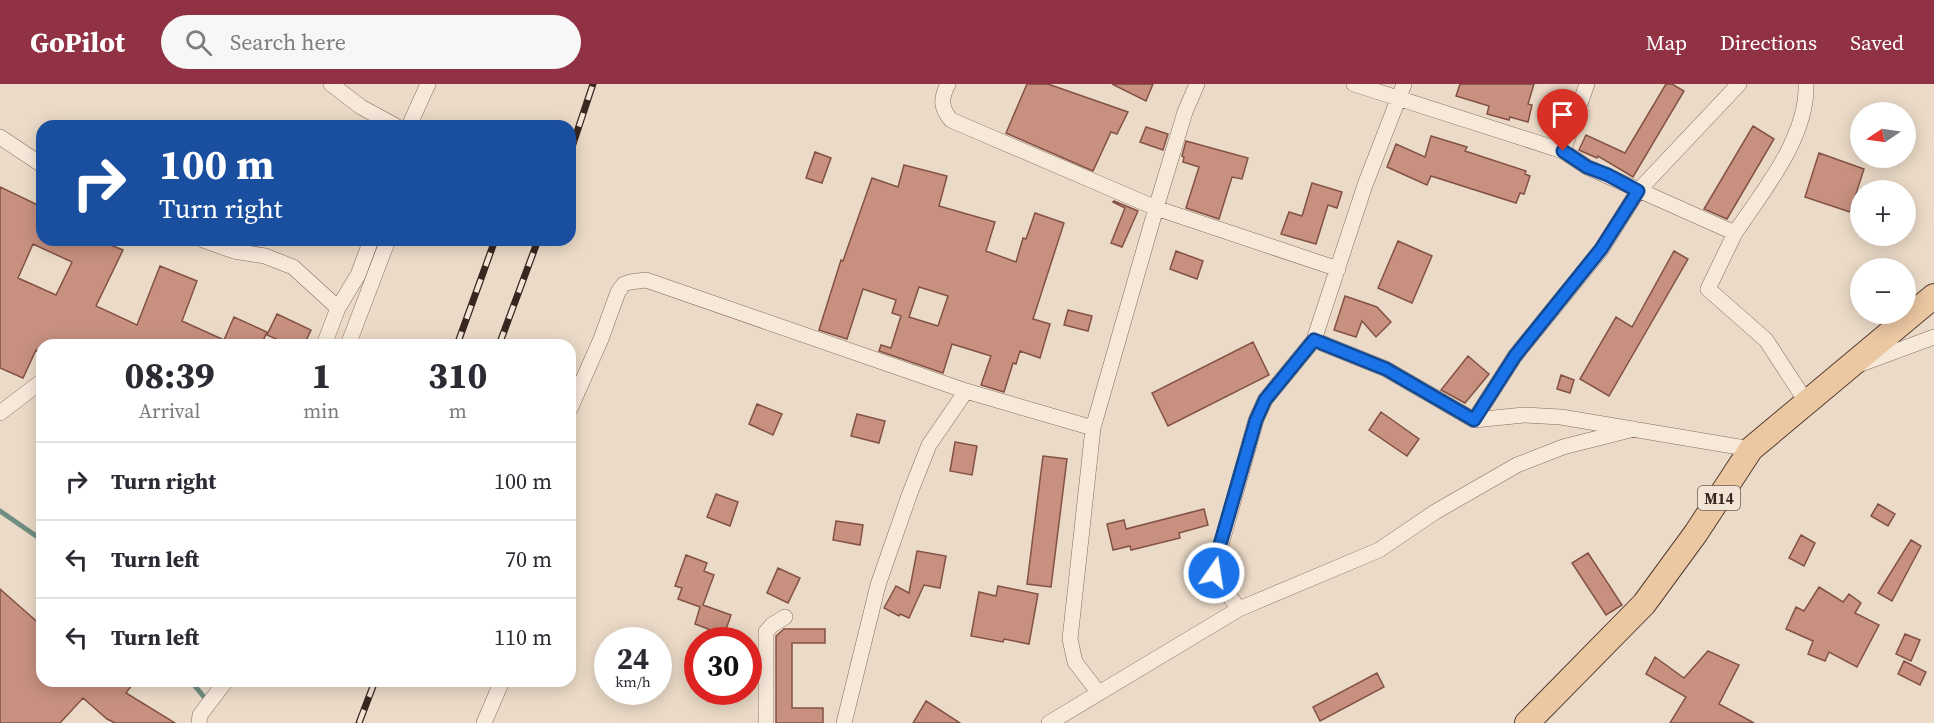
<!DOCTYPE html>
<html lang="en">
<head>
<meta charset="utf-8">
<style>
	body { margin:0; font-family:"Source Serif 4",serif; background:#f7f7f7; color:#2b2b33; height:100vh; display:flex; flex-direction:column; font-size:22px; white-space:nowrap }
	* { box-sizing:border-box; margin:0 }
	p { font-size:20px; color:#7c7c81 }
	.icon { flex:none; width:33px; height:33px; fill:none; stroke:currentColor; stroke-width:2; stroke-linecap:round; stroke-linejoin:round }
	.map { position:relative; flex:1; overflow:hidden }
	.panel { position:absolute; left:36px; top:255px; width:540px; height:348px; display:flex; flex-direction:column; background:#fff; border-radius:18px; box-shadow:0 3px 15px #0003 }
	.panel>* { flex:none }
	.banner { position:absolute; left:36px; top:36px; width:540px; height:126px; border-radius:18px; box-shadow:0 3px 15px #0003; background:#1a4fa0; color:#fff; overflow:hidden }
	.needle { width:39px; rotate:257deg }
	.buttons { position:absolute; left:1850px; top:18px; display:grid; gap:12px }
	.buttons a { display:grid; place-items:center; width:66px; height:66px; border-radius:50%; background:#fff; box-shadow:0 3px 15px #0003; font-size:30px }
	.speed { position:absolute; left:594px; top:543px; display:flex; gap:12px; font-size:30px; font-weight:700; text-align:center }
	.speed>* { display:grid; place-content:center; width:78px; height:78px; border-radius:50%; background:#fff; box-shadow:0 3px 15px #0003; line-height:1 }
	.speed small { font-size:15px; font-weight:400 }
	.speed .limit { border:9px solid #d22; background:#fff; color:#111 }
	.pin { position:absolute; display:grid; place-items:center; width:51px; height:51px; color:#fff; margin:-62px -26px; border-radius:50% 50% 50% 0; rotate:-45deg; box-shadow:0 0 6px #0007 }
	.pin .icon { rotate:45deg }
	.me { position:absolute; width:66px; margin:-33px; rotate:13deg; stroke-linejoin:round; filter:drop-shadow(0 0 4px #0008) }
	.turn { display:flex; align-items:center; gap:21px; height:126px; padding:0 24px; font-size:27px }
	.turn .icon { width:78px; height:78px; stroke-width:2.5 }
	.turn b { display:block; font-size:42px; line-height:51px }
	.eta { display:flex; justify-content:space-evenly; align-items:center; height:102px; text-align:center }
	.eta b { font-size:36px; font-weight:800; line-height:42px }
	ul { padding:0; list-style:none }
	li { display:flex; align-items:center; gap:18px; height:78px; padding:0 24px; border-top:2px solid #e1e1e2 }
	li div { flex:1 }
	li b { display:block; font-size:22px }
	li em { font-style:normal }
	header { display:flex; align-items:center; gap:36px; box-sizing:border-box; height:84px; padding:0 30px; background:#913244; color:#fff }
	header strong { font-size:28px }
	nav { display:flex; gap:33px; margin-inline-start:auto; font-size:21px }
	.search { width:420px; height:54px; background:#f7f7f7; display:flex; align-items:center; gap:15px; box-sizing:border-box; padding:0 21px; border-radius:33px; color:#7c7c81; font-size:22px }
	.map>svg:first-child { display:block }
</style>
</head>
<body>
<header>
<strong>GoPilot</strong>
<div class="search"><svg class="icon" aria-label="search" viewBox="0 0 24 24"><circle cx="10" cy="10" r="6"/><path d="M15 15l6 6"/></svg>Search here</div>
<nav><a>Map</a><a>Directions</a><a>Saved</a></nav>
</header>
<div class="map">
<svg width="1934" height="639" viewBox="0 0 1934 639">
	<rect width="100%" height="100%" fill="#ebdac7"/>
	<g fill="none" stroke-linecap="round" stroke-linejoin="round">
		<path stroke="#6f8d80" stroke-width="5" d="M0,427L42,456
			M191,597L204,613"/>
	</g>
	<path fill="#c7907f" stroke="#835245" stroke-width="1.5" fill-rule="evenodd" d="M1027,0H1048L1128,28L1117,50L1111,48L1093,87L1006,49Z
		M1112,0H1153L1146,17Z
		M1460,0H1534L1528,20L1532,21L1528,38L1510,33L1509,36L1487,30L1489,22L1456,12Z
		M1666,0H1672L1684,7L1633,93L1598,72L1597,74L1579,66L1586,51L1625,69Z
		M1753,42L1774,55L1727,135L1704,125Z
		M1146,43L1168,50L1163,66L1140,58Z
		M1431,52L1467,63L1465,67L1526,87L1525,90L1530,92L1524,110L1520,109L1516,119L1431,92L1427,101L1387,83L1396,60L1425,73Z
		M1186,57L1248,74L1242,95L1232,93L1219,135L1186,124L1199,83L1183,78L1184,73L1182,72Z
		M815,68L831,74L822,99L806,94Z
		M1819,69L1864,85L1850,128L1805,113Z
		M904,81L947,92L939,122L995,138L986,167L1016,178L1023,154L1026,155L1035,129L1064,139L1033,235L1050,240L1040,274L1020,267L1016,280L1013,279L1004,308L981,301L991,272L952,260L943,289L879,267L881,261L891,264L901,232L892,229L896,216L863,205L847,255L819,246L841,176L843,177L872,94L898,103ZM919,203L948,212L938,242L909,233Z
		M1312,99L1342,108L1337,124L1328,121L1316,160L1281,150L1289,128L1302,132Z
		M0,103L42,123V156H98L123,166L96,222L137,241L160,182L197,197L182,237L224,256L234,233L267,248L261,261H42V269L36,266L23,294L0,284ZM33,160L72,178L56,211L18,194Z
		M1114,117L1138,127L1122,163L1111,159L1125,124L1113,118Z
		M1398,157L1432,172L1412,219L1378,204Z
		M1176,167L1203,177L1197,195L1170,185Z
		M1674,167L1688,175L1609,312L1580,295L1616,233L1632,243Z
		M1345,212L1377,223L1391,238L1376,253L1362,237L1356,253L1334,246Z
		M1068,226L1092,232L1088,247L1064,241Z
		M277,230L311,246L304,261H289L267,251Z
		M1253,258L1269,291L1168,342L1152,309Z
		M1468,272L1489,290L1465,319L1441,306Z
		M1561,291L1574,296L1570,309L1557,305Z
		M757,320L782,330L773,351L749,340Z
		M1381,328L1419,355L1407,372L1369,346Z
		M857,330L885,337L879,359L851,352Z
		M955,358L977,362L972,391L950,387Z
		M1043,372L1067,375L1051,503L1027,500Z
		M716,410L738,418L730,442L707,433Z
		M1878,420L1895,430L1888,442L1871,432Z
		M1204,425L1208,441L1179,449L1180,454L1131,466L1130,462L1113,466L1107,440L1124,436L1126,445Z
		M836,437L863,441L860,461L833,456Z
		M1801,451L1815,459L1804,482L1789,474Z
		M1911,456L1921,462L1892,517L1878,509Z
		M917,467L946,472L940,504L924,501L909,534L900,530L899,532L884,524L896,502L909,509Z
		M1588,469L1622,521L1606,531L1572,479Z
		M686,471L707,479L704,487L714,491L703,521L731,531L724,551L695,540L700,523L678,515L682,504L675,502Z
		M778,484L800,494L788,519L767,509Z
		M998,502L1038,510L1029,560L1004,555L1003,558L971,552L979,508L996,512Z
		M1819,503L1843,518L1849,510L1861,519L1855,529L1879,541L1857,583L1829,568L1825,577L1808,570L1813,557L1786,545L1796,523L1804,527Z
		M0,505L42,542V597H135L126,609L175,639H115L107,635L83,614L60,639H0Z
		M784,545H825V559H792V624H823V639H776V552Z
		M1905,550L1920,556L1911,577L1896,570Z
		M1708,567L1739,581L1719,620L1754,639H1670L1686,613L1646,590L1655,573L1684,594Z
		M1904,577L1926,588L1920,601L1898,590Z
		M1377,589L1384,603L1320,637L1313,623Z
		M926,617L960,639H913Z"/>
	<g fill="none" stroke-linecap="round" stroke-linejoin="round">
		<g stroke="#866b5d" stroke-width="16">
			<path id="minor" d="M331,0L361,23L396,42
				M948,0C941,14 940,23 951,36L1156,124L1338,185
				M1354,0L1563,67L1587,83L1735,149L1708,205L1766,256L1807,319
				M409,42L428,0
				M0,53L42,81
				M1563,67L1587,0
				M1735,149C1763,107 1808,53 1806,0
				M203,156L234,167L265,172L293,183L338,224
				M1314,256L1386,285L1474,336L1524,331L1561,333L1751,365
				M324,261L338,224L358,191L371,156
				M348,261L388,156
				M1861,280L1934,253
				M570,325L601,255L618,208L624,200L630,198L646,196L966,307L1093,344
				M0,329L42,297
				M1474,336L1515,272L1601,166L1638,107L1739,0
				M1239,525L1219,498L1214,486L1256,336L1265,316L1314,256L1365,101L1404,0
				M1098,608L1075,578L1070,555L1093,344L1156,124L1185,28L1197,0
				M199,639L200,631L226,597
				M484,639L502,597
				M766,639V548L772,541L785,533
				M844,639L878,501L910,409L929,361L966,307
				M1049,639L1239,525L1379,466L1435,428L1517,381L1563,363L1634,345"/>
		</g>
		<g stroke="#543b31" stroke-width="26">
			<path id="primary" d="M1527,639L1644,520L1696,449L1751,365L1934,212"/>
		</g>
		<use href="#minor" stroke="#f7e9da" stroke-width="15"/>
		<use href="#primary" stroke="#ebc7a2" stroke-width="24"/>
		<g stroke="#372720" stroke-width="7">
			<path id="rail" d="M570,69L593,0
				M457,261L495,156
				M499,261L538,156
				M359,639L375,597"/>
		</g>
		<use href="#rail" stroke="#f3e5d6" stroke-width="4.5" stroke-dasharray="14" stroke-linecap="butt"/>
	</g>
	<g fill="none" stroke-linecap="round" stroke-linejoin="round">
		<g stroke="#114b97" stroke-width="15">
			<path id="route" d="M1214,489L1215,478L1256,336L1265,316L1314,256L1386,285L1474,336L1515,272L1601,165L1638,107L1608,91L1587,83L1563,67"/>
		</g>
		<use href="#route" stroke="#1a73e8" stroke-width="10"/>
	</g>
	<g text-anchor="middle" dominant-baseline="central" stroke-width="4.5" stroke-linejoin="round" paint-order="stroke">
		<rect fill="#f3e5d6" stroke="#6f6057" stroke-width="1.5" x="1698" y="402" width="42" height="24" rx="4.5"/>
		<g font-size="15" font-weight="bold" fill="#372720">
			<text x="1719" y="414">M14</text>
		</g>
	</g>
</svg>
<div class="buttons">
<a><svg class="needle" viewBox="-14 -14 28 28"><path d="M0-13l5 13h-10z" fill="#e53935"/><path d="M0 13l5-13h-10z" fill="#7c7c81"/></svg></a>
<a>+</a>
<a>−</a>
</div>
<div class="speed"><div>24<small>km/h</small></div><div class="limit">30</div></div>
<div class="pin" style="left:1563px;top:67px;background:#d93025"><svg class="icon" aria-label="arrive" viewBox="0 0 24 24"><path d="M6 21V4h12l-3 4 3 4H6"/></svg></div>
<svg class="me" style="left:1214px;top:489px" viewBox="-20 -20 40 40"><circle r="17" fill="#1a73e8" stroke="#fff" stroke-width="3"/><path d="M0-11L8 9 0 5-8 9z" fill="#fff"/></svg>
<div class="banner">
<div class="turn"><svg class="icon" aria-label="right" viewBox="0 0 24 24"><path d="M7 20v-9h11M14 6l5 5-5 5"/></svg><div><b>100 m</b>Turn right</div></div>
</div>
<section class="panel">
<div class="eta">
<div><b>08:39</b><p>Arrival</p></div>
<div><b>1</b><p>min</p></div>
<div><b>310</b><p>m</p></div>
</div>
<ul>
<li><svg class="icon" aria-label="right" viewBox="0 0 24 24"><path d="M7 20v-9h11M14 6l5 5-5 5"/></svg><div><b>Turn right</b></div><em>100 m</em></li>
<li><svg class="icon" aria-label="left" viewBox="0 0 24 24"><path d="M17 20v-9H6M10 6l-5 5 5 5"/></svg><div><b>Turn left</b></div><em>70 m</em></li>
<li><svg class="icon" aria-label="left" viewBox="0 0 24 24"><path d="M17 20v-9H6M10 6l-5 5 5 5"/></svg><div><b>Turn left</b></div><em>110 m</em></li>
</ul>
</section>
</div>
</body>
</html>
